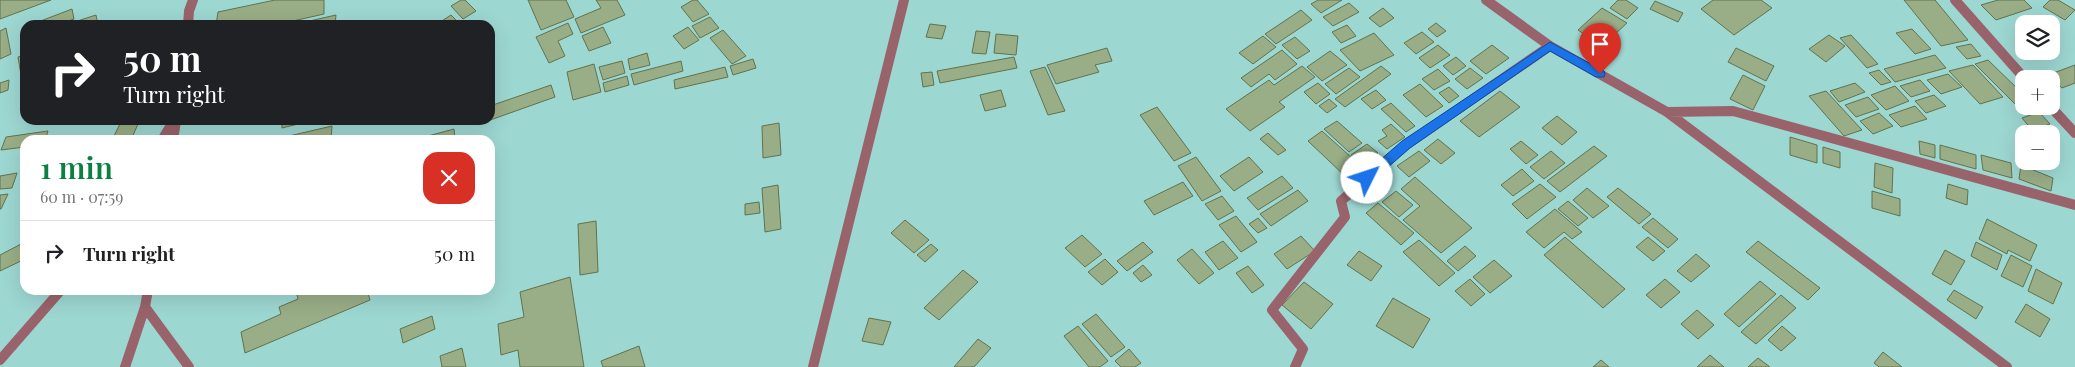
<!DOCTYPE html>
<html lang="en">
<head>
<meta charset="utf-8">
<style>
	body { margin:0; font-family:"Playfair Display",serif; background:#f2f2f2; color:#202124; height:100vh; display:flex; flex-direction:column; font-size:19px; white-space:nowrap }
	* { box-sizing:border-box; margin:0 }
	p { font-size:16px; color:#757577 }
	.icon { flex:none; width:28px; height:28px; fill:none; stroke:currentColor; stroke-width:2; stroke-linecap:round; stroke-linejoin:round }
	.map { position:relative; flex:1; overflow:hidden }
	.details { position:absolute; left:20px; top:135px; width:475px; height:160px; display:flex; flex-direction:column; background:#fff; border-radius:15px; box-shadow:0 5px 20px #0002 }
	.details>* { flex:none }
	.hud { position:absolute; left:20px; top:20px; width:475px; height:105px; border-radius:15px; box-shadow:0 5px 20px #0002; background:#202124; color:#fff; overflow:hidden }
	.controls { position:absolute; left:2015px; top:15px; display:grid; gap:10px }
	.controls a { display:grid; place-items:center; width:45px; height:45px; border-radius:10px; background:#fff; box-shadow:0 5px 20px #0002; font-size:25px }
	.pin { position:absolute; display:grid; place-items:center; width:42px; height:42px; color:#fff; margin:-51px -21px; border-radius:50% 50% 50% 0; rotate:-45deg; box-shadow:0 0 5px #0007 }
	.pin .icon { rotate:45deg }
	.me { position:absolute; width:55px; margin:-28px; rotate:49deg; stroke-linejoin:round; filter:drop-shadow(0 0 4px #0008) }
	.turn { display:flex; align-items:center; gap:18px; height:105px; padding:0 20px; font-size:22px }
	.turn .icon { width:65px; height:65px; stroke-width:2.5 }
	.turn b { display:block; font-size:35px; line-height:42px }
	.round { display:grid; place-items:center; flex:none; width:52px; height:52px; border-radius:15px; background:#f2f2f2 }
	.head { display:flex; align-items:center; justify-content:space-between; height:85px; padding:0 20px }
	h1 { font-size:30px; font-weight:600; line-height:38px; color:#0b8043 }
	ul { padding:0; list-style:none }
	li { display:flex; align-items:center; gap:15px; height:65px; padding:0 20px; border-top:1px solid #e0e0e0 }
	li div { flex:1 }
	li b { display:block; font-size:19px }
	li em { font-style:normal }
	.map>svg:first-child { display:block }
</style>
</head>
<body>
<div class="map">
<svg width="2075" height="367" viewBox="0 0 2075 367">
	<rect width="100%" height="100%" fill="#9dd7d2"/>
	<path fill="#99ad86" stroke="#60734e" d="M0,0H51L0,19Z
		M275,0H324V14L275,25H216L218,12Z
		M461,0H465L476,11L463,19L451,6Z
		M528,0H566L574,17L541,30Z
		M596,0H617L625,15L581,33L575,19L601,8Z
		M693,0H697L709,14L693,22L681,7Z
		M1318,0H1342L1321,13L1311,4Z
		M1618,0H1626L1638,8L1627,19L1610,8Z
		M1713,0H1761L1772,8L1734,35L1701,9Z
		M1904,0H1935L1968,40L1941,46Z
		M1998,0H2024L2032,8L1996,20L1981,5Z
		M2050,0H2058L2075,10L2065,20L2043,7Z
		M1655,1L1683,13L1678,22L1650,9Z
		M1349,3L1359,12L1333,26L1323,17Z
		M1383,8L1394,18L1380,27L1369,18Z
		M1602,8L1627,23L1602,46L1578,30Z
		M72,9L74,19L57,25H38V22Z
		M1301,10L1312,20L1276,44L1265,34Z
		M96,15L98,25H65Z
		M336,15L335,25H305V22Z
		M451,15L459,23L456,25L437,24Z
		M710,17L719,28L700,38L692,26Z
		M568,23L573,34L558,41L565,56L549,63L536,37Z
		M1436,23L1446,31L1437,37L1428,29Z
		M930,24L946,26L942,39L926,37Z
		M1347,25L1356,36L1341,43L1332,32Z
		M603,27L611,43L589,51L582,36Z
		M688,27L699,40L684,49L673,36Z
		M6,28L11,54L0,59V31Z
		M1912,29L1931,49L1915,54L1896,33Z
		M723,30L746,56L732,64L710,38Z
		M976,31L990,32L986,54L972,53Z
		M1422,32L1434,42L1416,54L1404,43Z
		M1374,33L1394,55L1360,71L1340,50Z
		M996,34L1018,36L1016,55L994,53Z
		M1829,35L1845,46L1826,62L1809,49Z
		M1851,35L1878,64L1867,68L1840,38Z
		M1263,36L1276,47L1253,64L1239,53Z
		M1295,37L1310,51L1297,59L1282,45Z
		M1971,44L1981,56L1967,59L1956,47Z
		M1438,45L1450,55L1430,68L1419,58Z
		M1492,45L1509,58L1486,74L1470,61Z
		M1107,48L1112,61L1095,65L1099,72L1056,84L1047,65Z
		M1736,48L1774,66L1766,81L1728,62Z
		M1282,50L1297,64L1275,80L1269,74L1251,87L1241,78Z
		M1330,51L1347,65L1322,81L1307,67Z
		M647,53L650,65L630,70L628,59Z
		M25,55V74L21,75L18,57Z
		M1935,55L1946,68L1895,82L1884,69Z
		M1014,57L1017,68L940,83L937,71Z
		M1456,57L1466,66L1453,75L1443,66Z
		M753,59L756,68L733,75L730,66Z
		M1988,60L2024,95V106L2037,107L2024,113L1975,64Z
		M622,61L625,73L603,80L599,67Z
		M681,61L683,71L634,85L631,74Z
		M594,64L601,92L573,100L567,72Z
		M1973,65L2003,97L1980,104L1949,71Z
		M2075,65V83L2062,88L2048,75Z
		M1302,66L1315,77L1279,102L1285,107L1250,131L1226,109L1269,80L1274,85Z
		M1381,66L1391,74L1345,107L1335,99Z
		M725,67L728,77L675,89L674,80Z
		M1045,67L1065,111L1048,115L1030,71Z
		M1349,68L1360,77L1336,94L1325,84Z
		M1470,68L1483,78L1467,89L1455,79Z
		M1438,69L1450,81L1434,90L1422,79Z
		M1879,70L1891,82L1881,85L1869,73Z
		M932,72L934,85L923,87L921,73Z
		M1948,74L1962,87L1941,94L1927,80Z
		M1743,75L1765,86L1753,110L1730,99Z
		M627,76L629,85L605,92L603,83Z
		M9,80L8,90L0,93V83Z
		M1920,80L1930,91L1911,97L1900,86Z
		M1318,83L1330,94L1316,104L1304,92Z
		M1855,83L1865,92L1839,102L1830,91Z
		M1420,84L1443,106L1426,117L1403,95Z
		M551,85L555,97L479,124L478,120H490V106Z
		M1895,86L1909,101L1886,110L1871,95Z
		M1449,87L1459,96L1449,103L1439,93Z
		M1001,90L1006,106L985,111L980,95Z
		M1376,90L1386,100L1372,109L1361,99Z
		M1500,91L1520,107L1479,137L1460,121Z
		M1826,91L1862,130L1844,136L1809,96Z
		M1934,95L1946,106L1926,113L1915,101Z
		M1868,97L1879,109L1856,117L1845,105Z
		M1329,99L1337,106L1327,113L1319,106Z
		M1391,103L1415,126L1406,132L1381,109Z
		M1915,106L1927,119L1901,127L1889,115Z
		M1157,107L1191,153L1174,161L1140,115Z
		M2039,112L2050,124L2032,130L2022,118Z
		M1879,113L1893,126L1873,134L1860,121Z
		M1557,116L1577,132L1562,145L1542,128Z
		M282,120H297L298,124L282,128Z
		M1337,121L1362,143L1349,152L1324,129Z
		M779,123L781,155L763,158L762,126Z
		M120,124H138L131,140H112Z
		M1391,124L1405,137L1387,149L1378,141L1387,136L1382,130Z
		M332,126L331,140H289V136Z
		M454,129L455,140H413Z
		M48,131L45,140H25V147L1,150L6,137Z
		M1322,131L1361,166L1346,177L1308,141Z
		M1268,133L1286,150L1278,155L1260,139Z
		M1790,137L1817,145V163L1790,155Z
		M1438,139L1455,153L1441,164L1424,150Z
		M1521,141L1538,155L1526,164L1510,149Z
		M1919,141L1935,145V158L1920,154Z
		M1367,144L1378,153L1362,165L1351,155Z
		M1940,145L1976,155V169L1940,159Z
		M1594,146L1607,156L1560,192L1547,181Z
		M1823,147L1840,152V168L1823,163Z
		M1419,151L1430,161L1409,177L1397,166Z
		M1551,151L1565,163L1544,179L1530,167Z
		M1981,155L2011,163L2012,178L1983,170Z
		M1196,157L1221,191L1202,201L1178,166Z
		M1249,157L1263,172L1234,191L1220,176Z
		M1875,163L1893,168L1892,193L1874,187Z
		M2021,165L2053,178L2051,191L2019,179Z
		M1522,169L1534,181L1513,196L1501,185Z
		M17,173L12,188L0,189V176Z
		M1282,176L1293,188L1258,210L1247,198Z
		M1415,177L1472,228L1441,253L1403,220L1420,206L1401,189Z
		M1183,182L1193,196L1154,215L1144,201Z
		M1540,184L1556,197L1527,219L1512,204Z
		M1948,184L1968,190L1967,205L1946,198Z
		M778,185L781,229L765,232L762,188Z
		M1587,188L1609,206L1593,218L1573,200Z
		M1618,188L1651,214L1639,224L1607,197Z
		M1298,190L1308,201L1271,226L1260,214Z
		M1396,191L1413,205L1399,217L1382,202Z
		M1872,191L1900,199V216L1872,208Z
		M8,194L1,209H0V195Z
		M1222,196L1234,211L1218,220L1205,204Z
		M1568,201L1588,218L1578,226L1558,209Z
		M759,202L760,213L745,215V204Z
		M1378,203L1414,233L1401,245L1366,213Z
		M1555,209L1582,232L1572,239L1564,232L1544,248L1526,232Z
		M1236,216L1257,242L1241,252L1219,225Z
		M1258,218L1267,228L1258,233L1249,224Z
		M1653,218L1678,239L1668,248L1642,227Z
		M1987,219L2037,245L2030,261L2008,250L2007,254L1979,239Z
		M905,220L929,240L914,253L891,233Z
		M596,221L598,272L580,275L578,224Z
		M1082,235L1102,254L1085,267L1065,248Z
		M1301,236L1315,251L1287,269L1274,254Z
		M1565,237L1625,289L1603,308L1544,255Z
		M1648,237L1665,251L1653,261L1636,247Z
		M1419,240L1455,273L1439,286L1403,252Z
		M1223,241L1238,258L1219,270L1205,252Z
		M1758,241L1820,288L1808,300L1746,252Z
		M25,242V259L0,271V255Z
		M1143,242L1153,252L1127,271L1117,261Z
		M1976,242L2002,255L1997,270L1971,256Z
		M931,244L938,250L925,262L917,255Z
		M1465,246L1476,256L1458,271L1447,261Z
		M1192,249L1214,273L1199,284L1177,260Z
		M1945,250L1965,261L1951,285L1932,274Z
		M1359,251L1382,266L1371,281L1347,265Z
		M1696,254L1710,266L1691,282L1677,271Z
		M2011,255L2032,266L2023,287L2001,276Z
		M1105,259L1118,272L1102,285L1088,272Z
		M1494,260L1512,276L1490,293L1473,277Z
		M1143,265L1152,275L1141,282L1133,273Z
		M1248,266L1264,285L1252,293L1236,273Z
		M2036,269L2062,283L2053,304L2028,291Z
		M963,270L978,282L939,320L924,308Z
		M570,277L584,367H520L518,350L501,355L498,324L524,317L520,292Z
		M1470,279L1485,294L1471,306L1455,291Z
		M1665,279L1680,292L1661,308L1646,295Z
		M1760,281L1776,294L1739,327L1724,314Z
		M1304,282L1333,304L1311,329L1282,305Z
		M299,290H367L370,300L245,353L241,332L281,314L279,307L298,299L296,291Z
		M1954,290L1983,307L1976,319L1947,300Z
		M1781,295L1796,308L1756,344L1741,332Z
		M1393,298L1430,319L1413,348L1376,326Z
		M2026,304L2050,319L2040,337L2015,322Z
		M1697,310L1714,325L1698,339L1681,324Z
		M1096,314L1125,347L1111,357L1082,324Z
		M432,316L435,329L403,343L400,329Z
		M869,318L891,322L883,345L862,341Z
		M1078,326L1108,361L1100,367H1089L1064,336Z
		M1782,326L1796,338L1781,351L1768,340Z
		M978,339L991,348L974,367H954Z
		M639,346L645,367H603L601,361Z
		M462,348L466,367H442L440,356Z
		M1129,349L1141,363L1135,367H1121L1115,361Z
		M1883,352L1902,367H1879L1874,363Z
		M1710,355L1724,367H1697Z
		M1758,358L1770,367H1748Z
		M1601,360L1609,367H1593Z"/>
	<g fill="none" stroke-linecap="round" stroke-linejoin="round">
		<path stroke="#99636b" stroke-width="10" d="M1486,0L1550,46L1667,112L2007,367
			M1955,0L2025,79
			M188,25L189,11L193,0
			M2050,106L2075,133
			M1667,112L1733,111L2075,205
			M162,140L174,120
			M173,140L176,121
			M148,290L145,307L189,367
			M0,360L61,290
			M125,367L145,307
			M813,367L904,0
			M1295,367L1303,349L1272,310L1345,217L1341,201L1406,145L1550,46"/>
	</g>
	<path fill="#1a73e8" stroke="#114b97" d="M1550,42L1604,71L1605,74L1604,77H1596L1550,51L1410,148L1371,182H1363L1361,178L1363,175L1402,141Z"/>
</svg>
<div class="controls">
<a><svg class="icon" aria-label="layers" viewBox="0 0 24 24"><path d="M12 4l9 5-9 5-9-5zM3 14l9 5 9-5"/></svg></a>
<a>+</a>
<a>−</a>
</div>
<div class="pin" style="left:1600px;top:74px;background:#d93025"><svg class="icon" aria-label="arrive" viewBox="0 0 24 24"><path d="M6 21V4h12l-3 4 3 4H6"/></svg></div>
<svg class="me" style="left:1367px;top:178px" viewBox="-20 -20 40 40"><circle r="19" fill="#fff"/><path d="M0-13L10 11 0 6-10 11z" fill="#1a73e8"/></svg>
<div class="hud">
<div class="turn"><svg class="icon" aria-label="right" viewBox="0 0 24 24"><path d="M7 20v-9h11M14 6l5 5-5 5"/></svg><div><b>50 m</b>Turn right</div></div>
</div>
<section class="details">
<div class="head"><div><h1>1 min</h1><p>60 m · 07:59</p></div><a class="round" style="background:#d93025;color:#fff"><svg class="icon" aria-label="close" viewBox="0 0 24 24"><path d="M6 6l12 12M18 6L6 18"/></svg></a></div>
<ul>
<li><svg class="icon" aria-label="right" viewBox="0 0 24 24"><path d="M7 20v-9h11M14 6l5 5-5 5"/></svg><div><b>Turn right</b></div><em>50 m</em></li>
</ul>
</section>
</div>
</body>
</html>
